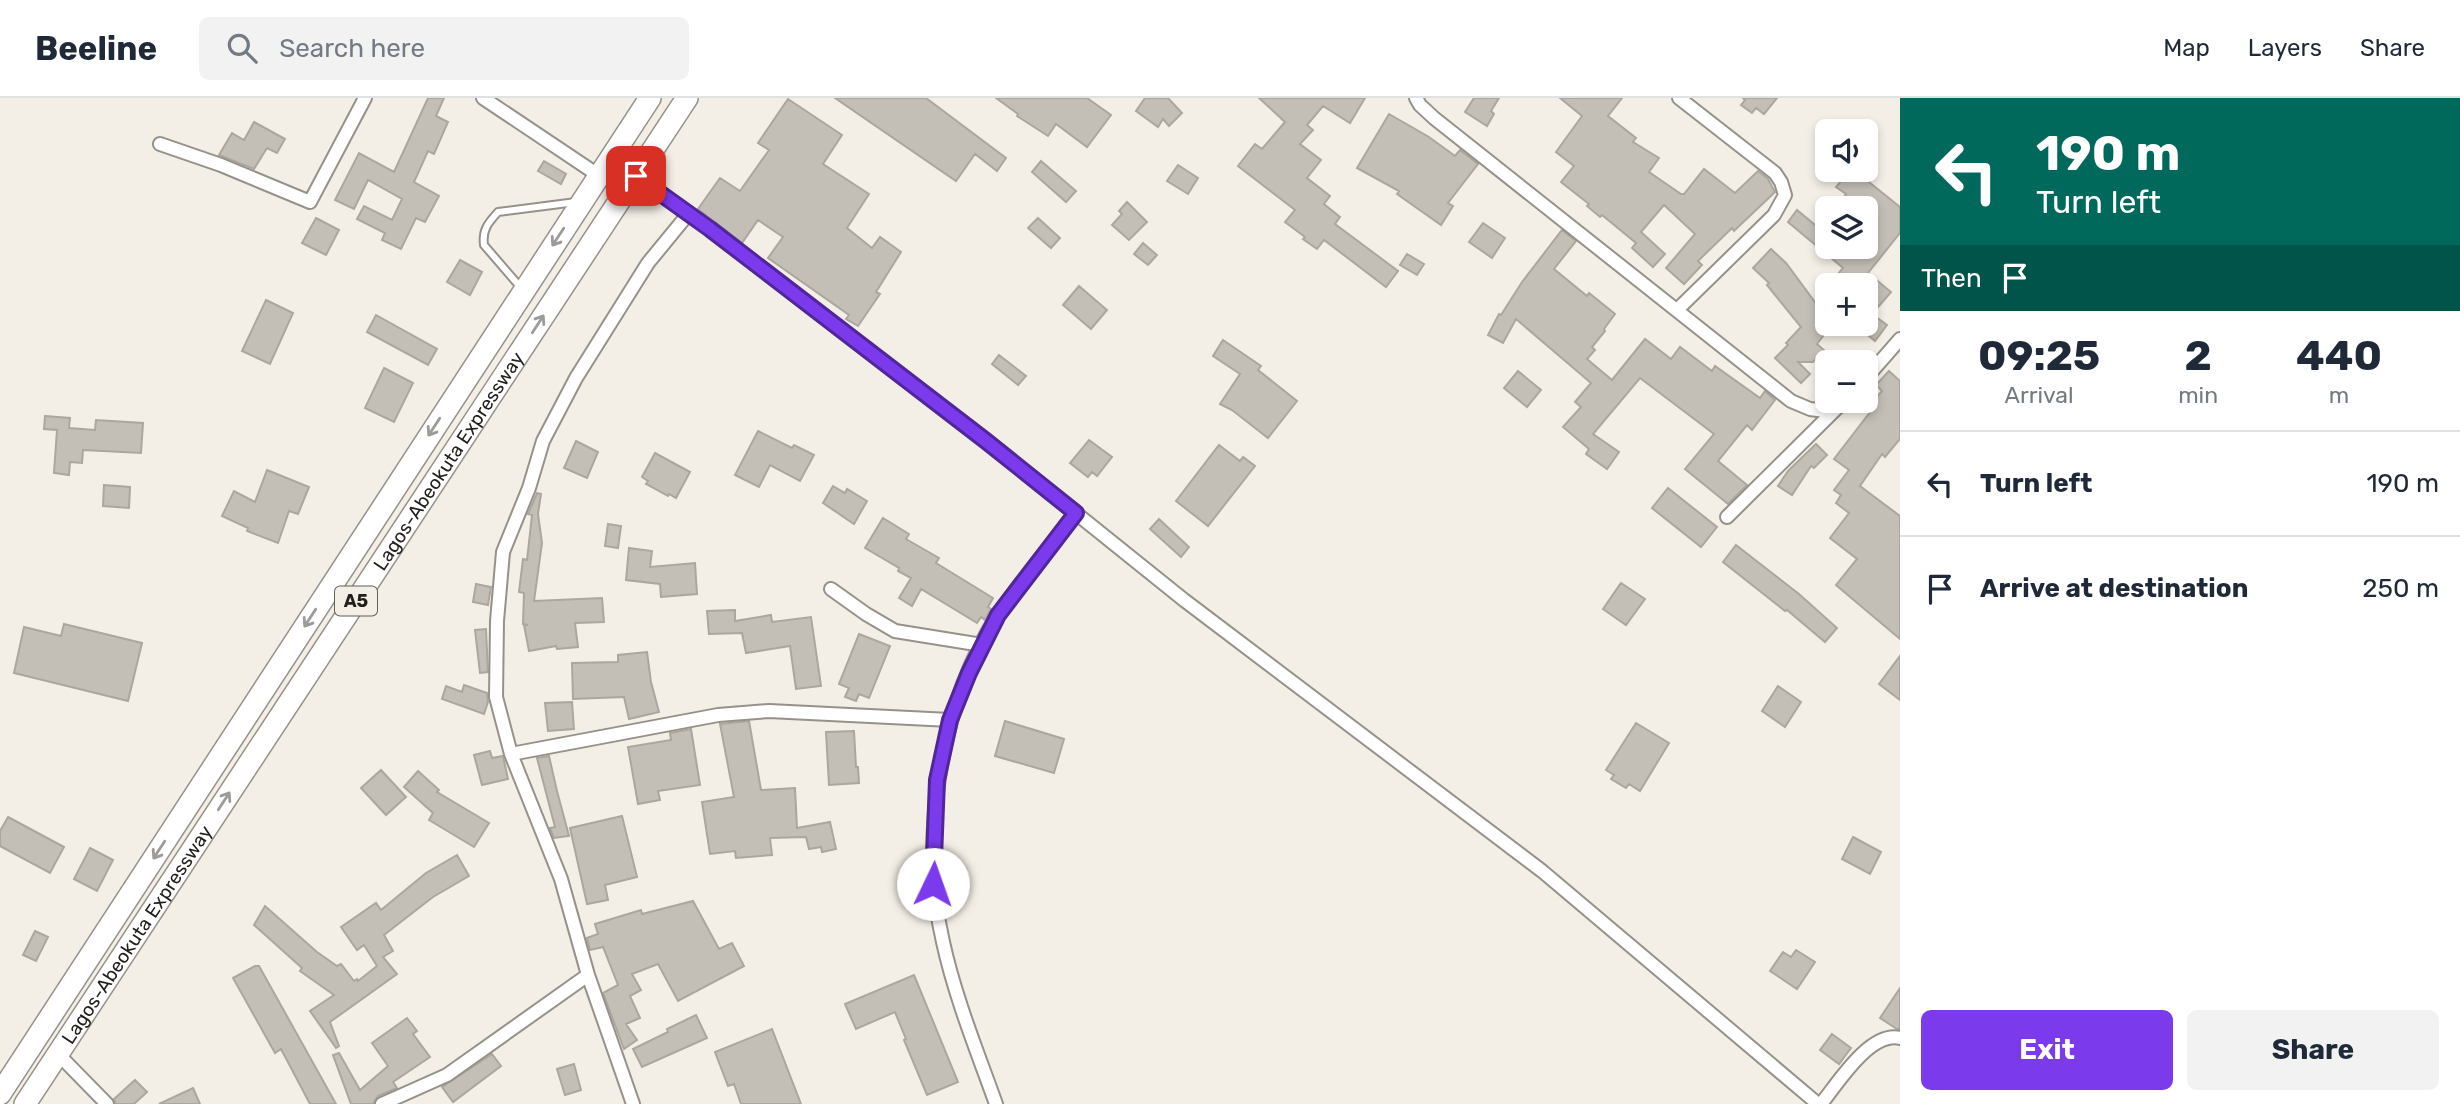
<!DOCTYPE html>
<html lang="en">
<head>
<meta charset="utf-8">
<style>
	body { margin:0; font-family:Rubik,sans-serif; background:#f2f2f3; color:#1f2937; height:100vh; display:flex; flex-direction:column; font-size:26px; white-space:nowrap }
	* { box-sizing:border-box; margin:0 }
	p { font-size:23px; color:#747a83 }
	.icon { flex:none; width:38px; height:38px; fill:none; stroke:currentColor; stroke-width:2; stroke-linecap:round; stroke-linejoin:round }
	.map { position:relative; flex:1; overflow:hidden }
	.side { display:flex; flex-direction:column; background:#fff; width:560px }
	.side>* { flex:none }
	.top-card { background:#00695c; color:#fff; overflow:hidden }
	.fabs { position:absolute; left:1815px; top:21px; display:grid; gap:14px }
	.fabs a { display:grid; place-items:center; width:63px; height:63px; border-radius:10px; background:#fff; box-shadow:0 4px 10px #0003; font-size:35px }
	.pin { position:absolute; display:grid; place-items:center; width:60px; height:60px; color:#fff; margin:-30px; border-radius:14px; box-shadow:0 4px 10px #0006 }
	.me { position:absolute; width:77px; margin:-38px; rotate:3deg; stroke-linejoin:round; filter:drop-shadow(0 0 5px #0008) }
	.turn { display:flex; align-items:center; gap:24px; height:147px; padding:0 21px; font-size:32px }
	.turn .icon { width:91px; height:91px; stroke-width:2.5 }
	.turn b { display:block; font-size:49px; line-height:60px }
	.then { display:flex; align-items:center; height:66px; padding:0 21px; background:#0003; gap:14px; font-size:26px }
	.eta { display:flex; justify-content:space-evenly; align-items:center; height:119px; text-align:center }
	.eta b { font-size:42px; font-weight:700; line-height:49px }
	.action { display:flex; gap:14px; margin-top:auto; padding:14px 21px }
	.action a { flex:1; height:80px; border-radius:10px; background:#7c3aed; color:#fff; font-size:28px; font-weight:700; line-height:80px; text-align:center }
	.action a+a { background:#f2f2f3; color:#1f2937 }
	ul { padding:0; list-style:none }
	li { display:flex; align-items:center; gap:21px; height:105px; padding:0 21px; border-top:2px solid #e0e1e3 }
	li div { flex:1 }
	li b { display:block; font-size:26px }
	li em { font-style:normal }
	header { display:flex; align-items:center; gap:42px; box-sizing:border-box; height:98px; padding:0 35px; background:#fff; border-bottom:2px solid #e0e1e3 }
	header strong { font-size:33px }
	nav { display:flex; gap:38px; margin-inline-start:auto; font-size:24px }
	.search { width:490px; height:63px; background:#f2f2f3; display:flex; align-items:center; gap:18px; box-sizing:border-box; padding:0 24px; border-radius:10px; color:#747a83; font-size:26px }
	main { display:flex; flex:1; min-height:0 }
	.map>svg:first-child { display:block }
</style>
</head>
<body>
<header>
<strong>Beeline</strong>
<div class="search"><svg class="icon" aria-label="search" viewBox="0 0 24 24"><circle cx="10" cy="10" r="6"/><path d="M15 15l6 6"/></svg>Search here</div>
<nav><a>Map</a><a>Layers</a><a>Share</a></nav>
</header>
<main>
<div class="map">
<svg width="1900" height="1006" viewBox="0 0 1900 1006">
	<rect width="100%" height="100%" fill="#f4efe6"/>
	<path fill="#c4bfb6" stroke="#aba69e" stroke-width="2" d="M428,0H444L436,18L448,24L434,56L428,53L414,84L439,98L425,124L416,120L401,151L382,142L385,135L357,121L364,108L392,122L402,101L368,82L354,111L335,102L359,55L394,74Z
		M835,0H926L1006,60L997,73L975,56L956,83Z
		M996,0H1087L1111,17L1087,49L1056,26L1048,38L1017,18L1018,16Z
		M1145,0H1168L1182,15L1169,28L1163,21L1158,29L1136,13Z
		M1259,0H1365L1350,25L1323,8L1307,27L1313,32L1300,46L1321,62L1307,80L1330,98L1324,106L1340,119L1335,126L1398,173L1386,189L1324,142L1317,151L1303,141L1305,139L1285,124L1295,112L1238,68L1255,46L1262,51L1285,24Z
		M1474,0H1499L1491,13L1494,16L1487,28L1465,14Z
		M1560,0H1622L1608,18L1636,40L1633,44L1659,60L1649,74L1681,96H1684L1704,71L1735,95L1758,73L1768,81L1775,94L1734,133L1732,130L1698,163L1702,167L1684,186L1666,170L1695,136L1664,107L1641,134L1665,156L1653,169L1632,150L1636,145L1602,117L1600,119L1587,108L1589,106L1561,84L1574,68L1556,54L1582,18Z
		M1743,0H1777L1764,16L1756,10L1752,15L1741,7L1745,2Z
		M788,1L842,37L823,66L869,96L847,130L872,150L880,139L901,154L876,194L880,196L858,228L846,221L849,217L768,160L783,139L758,122L742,145L698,111L720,80L740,93L769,52L758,45Z
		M1389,16L1429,39L1455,58L1460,52L1478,66L1448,105L1453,108L1441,127L1397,96L1399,93L1357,70Z
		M254,24L285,41L277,55L267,50L254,71L219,57L232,35L244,42Z
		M544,63L566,76L561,86L538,73Z
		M1041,63L1076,93L1066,104L1032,74Z
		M1178,67L1198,80L1188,96L1167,83Z
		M1850,72H1854L1900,109V135L1868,175L1891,194L1872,216L1887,227L1875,243L1854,226H1866V187H1829L1843,170L1788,124L1797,112L1820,131L1827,121V149H1866V110H1836L1846,96L1836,89Z
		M1127,104L1147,124L1129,142L1112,127L1122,116L1119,113Z
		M316,120L339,132L326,157L302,145Z
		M1038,120L1060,140L1051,150L1028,130Z
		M1483,125L1505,140L1492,160L1469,144Z
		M1562,132L1576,143L1554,171L1587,198L1589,195L1615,216L1604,231L1605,233L1592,249L1595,252L1587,261L1612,282L1645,241L1671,261L1680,249L1712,273L1715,268L1760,300L1765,293L1775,302L1752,332L1747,327L1718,363L1747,387L1728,406L1685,371L1714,336L1640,280L1593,336L1619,354L1607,371L1586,356L1589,351L1563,329L1581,309L1575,304L1591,285L1516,221L1503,245L1488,237L1499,216L1501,217L1522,184Z
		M1143,145L1157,157L1148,167L1134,156Z
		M1771,151L1786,165L1815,204L1827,189V233L1817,246L1824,252L1813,264H1798L1810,276L1801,285L1775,260L1788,247L1786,245L1801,229L1767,187L1769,185L1753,170Z
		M1407,156L1424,166L1417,177L1400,167Z
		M460,162L482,174L470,197L447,184Z
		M1079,188L1107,212L1091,231L1063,207Z
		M266,202L293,215L270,266L242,253Z
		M376,217L437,251L428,267L367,234Z
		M1223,242L1261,268L1258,272L1297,303L1268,340L1232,312L1220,306L1240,276L1213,258Z
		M999,257L1026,278L1018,287L992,266Z
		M384,270L413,285L394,324L365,310Z
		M1518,273L1541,292L1527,309L1504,290Z
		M1889,273L1900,283V341L1885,359L1882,356L1860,388L1900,418V541L1836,487L1857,461L1830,440L1849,415L1836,405L1841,397L1834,392L1849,372L1834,361L1877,305L1874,302L1882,293L1876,287Z
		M45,318L70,320L69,330L95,332L96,322L143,325L141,355L83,352L82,365L70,364L69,377L54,375L57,332L44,331Z
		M758,333L792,350L794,347L814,357L800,383L770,367L759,389L735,377Z
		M1089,342L1112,359L1097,378L1092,374L1088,379L1070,365Z
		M576,343L598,354L587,380L564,370Z
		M1816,346L1827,357L1814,370L1811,368L1792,397L1778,388L1788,373Z
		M1219,347L1240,363L1243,359L1255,368L1208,428L1176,403Z
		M655,355L690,374L676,400L669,396L668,398L646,386L648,383L642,379Z
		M267,372L309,389L298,416L289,413L278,445L247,433L248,430L222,418L234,393L255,404Z
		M104,387L130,389L129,410L103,408Z
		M833,388L845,395L847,391L867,403L854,426L823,405Z
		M1668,390L1717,429L1701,449L1652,410Z
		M537,395L541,396L538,416L542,445L534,503L602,500L604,524L575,525L578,549L557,551L556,548L529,553L524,527H528L523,526L524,495L519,494L523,461L527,462L532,417L528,416Z
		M883,420L909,436L906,441L939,460L936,465L993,500L988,509L991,511L985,522L981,519L977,525L921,491L912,508L899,500L911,480L898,473L899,470L865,450Z
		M1159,421L1189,449L1181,459L1150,431Z
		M608,426L621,428L618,450L605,448Z
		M1736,447L1799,496L1837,530L1825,544L1787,512L1785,513L1723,464Z
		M629,450L652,453L650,469L695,465L697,496L661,499L660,486L626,482Z
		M1621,485L1645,501L1626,527L1603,511Z
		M476,486L491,489L488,507L473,504Z
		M735,512V523L771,517L772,524L811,519L821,588L796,591L790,548L746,555L742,535L709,536L707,513Z
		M64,526L142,545L128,603L14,575L24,529L61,538Z
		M486,531L488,574L480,575L475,532Z
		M859,536L890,548L869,600L859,596L856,603L845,599L849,590L839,586Z
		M647,554L651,584L659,614L629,621L624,599L573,601L572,565L618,564V557Z
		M1900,558V602L1879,586Z
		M464,587L487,595L488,604L484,616L442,601L446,588L462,594Z
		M1778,588L1801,604L1785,629L1762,613Z
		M572,604L574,631L548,633L545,605Z
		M749,623L761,692L795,690L797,730L830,724L836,751L822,754L821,749L809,751L806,739L770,740L772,757L736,760L735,753L710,756L702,704L734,699L720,626Z
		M1005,623L1064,641L1054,675L995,658Z
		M1636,625L1669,645L1640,693L1629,686L1626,690L1611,681L1614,677L1606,672Z
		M691,631L700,687L658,693L660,702L638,706L628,649L671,642L670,635Z
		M854,633L856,669H858L859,685L829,687L826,634Z
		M490,653L492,660L503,658L508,681L482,687L474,657Z
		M549,658L557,693L569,738L554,740L550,730L555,729L537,660Z
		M381,672L406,699L386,717L361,690Z
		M418,673L439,692L437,694L489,725L474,749L429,722L433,715L404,689Z
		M622,718L637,779L605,787L608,802L587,806L570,730Z
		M8,719L64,749L50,775L0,748V733Z
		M1853,739L1881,754L1870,776L1842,761Z
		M90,750L113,762L97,793L74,781Z
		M457,757L469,778L433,799L384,837L393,853L383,859L397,876L330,924L339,948L336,950L310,913L334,897L300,873L302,870L254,827L265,808L317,854L337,868L341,866L354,883L357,881L358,883L377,868L364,847L357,852L341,829L376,805L381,812L426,775Z
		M693,803L719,851L732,845L744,868L678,903L658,866L632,876L641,892L630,898L640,920L626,926L637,942L624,951L603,895L618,887L603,849L590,852L587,840L598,836L595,826L641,812L642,816Z
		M35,833L48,839L36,863L23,857Z
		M1796,852L1815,864L1797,891L1770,873L1783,854L1791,859Z
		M255,868H259L336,1006H310L281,951L275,955L233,880Z
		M914,877L958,984L927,997L904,942L906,941L895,914L856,931L845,906Z
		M1900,890V931H1897L1880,920Z
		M696,917L707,940L642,969L633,951L668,934L667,931Z
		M407,920L417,933L413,936L430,959L393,984L397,990L378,998L373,1006H351L333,957L339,955L360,992L388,968L372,945Z
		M772,931L801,1006H741L734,986L728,988L715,954Z
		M1832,936L1851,950L1839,966L1820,952Z
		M492,956L501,968L453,1004L442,989Z
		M574,966L581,992L565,997L557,971Z
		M135,982L147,994L134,1006H116L114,1001Z
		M193,990L200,1006H159Z"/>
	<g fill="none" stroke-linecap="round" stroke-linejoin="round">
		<g stroke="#969189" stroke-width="10">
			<path id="lane" d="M522,191L484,147C482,132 488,125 498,114L576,104"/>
		</g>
		<g stroke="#969189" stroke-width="16">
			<path id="street" d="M483,0L598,77
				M1416,0L1420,7L1434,20L1791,303L1810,311L1833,314
				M160,46L221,67L310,104L365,0
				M636,78L689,115L986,343L1184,502L1542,773L1818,1006
				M1677,212L1774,117L1785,97L1781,84L1775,75L1679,0
				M1866,280L1900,241
				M1727,419L1844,303
				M831,491L866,516L895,533L982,547
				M511,656L718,617L769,613L950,622
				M58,956L107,1006
				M382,1006L447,977L588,877
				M633,1006L588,877L561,781L511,656L496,599L497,523L503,454L529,390L543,343L576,280L648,165L689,115
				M996,1006C977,953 955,899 943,844C919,742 940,605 998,517C1022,481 1050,449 1076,415
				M1821,1006C1838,985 1870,933 1900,940"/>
		</g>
		<g stroke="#969189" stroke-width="24">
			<g id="highway">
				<path d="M0,996L650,0"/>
				<path id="s1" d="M25,1006L687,0"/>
			</g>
		</g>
		<use href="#lane" stroke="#fff" stroke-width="6"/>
		<use href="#street" stroke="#fff" stroke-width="12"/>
		<use href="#highway" stroke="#fff" stroke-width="21"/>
	</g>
	<defs><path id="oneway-shaft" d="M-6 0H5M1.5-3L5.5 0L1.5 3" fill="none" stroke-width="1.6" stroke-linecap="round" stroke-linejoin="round" transform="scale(1.75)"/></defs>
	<g stroke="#9c9b99">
		<use href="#oneway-shaft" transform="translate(558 139) rotate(123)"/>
		<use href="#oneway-shaft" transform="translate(538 226) rotate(-57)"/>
		<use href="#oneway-shaft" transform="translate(434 329) rotate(123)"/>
		<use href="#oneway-shaft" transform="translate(310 520) rotate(123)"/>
		<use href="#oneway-shaft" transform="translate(224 703) rotate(-57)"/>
		<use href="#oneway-shaft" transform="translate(159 752) rotate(123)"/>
	</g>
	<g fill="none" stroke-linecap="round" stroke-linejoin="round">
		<g stroke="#51269a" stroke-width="18">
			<path id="route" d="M636,78L710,131L986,343L1076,415L998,517L969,575L950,622L937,682L933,786"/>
		</g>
		<use href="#route" stroke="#7c3aed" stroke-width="12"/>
	</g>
	<g text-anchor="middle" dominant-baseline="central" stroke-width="7" stroke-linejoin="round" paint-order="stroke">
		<rect fill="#f4efe6" stroke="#615f59" stroke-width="2" x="335" y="488.5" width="42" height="29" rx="5"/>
		<g font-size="18" font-weight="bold" fill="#22211d">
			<text x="356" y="503">A5</text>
		</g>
		<g font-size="19" fill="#22211d" stroke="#f4efe6">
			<text stroke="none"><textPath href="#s1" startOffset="770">Lagos-Abeokuta Expressway</textPath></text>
			<text stroke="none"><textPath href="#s1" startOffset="203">Lagos-Abeokuta Expressway</textPath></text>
		</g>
	</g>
</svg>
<div class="fabs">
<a><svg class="icon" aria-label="sound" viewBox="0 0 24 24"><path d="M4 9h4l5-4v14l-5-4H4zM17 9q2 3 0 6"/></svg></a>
<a><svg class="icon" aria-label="layers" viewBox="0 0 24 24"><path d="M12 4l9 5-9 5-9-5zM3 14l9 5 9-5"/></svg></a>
<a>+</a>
<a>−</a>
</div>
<div class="pin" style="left:636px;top:78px;background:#d93025"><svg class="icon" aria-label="arrive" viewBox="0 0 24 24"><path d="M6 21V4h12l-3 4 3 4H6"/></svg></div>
<svg class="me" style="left:933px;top:786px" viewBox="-20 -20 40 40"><circle r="19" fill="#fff"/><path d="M0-13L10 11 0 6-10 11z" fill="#7c3aed"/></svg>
</div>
<section class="side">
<div class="top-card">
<div class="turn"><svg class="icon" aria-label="left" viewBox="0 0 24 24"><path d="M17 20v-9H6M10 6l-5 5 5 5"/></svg><div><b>190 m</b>Turn left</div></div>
<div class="then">Then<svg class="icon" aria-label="arrive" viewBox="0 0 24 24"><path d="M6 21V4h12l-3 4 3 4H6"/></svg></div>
</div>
<div class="eta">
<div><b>09:25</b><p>Arrival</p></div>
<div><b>2</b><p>min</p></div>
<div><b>440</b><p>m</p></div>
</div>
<ul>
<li><svg class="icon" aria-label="left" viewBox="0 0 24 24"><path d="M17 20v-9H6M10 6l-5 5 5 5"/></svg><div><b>Turn left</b></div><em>190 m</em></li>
<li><svg class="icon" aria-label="arrive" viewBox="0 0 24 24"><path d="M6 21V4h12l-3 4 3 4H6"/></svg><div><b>Arrive at destination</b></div><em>250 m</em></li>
</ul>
<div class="action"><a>Exit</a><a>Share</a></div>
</section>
</main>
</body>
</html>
